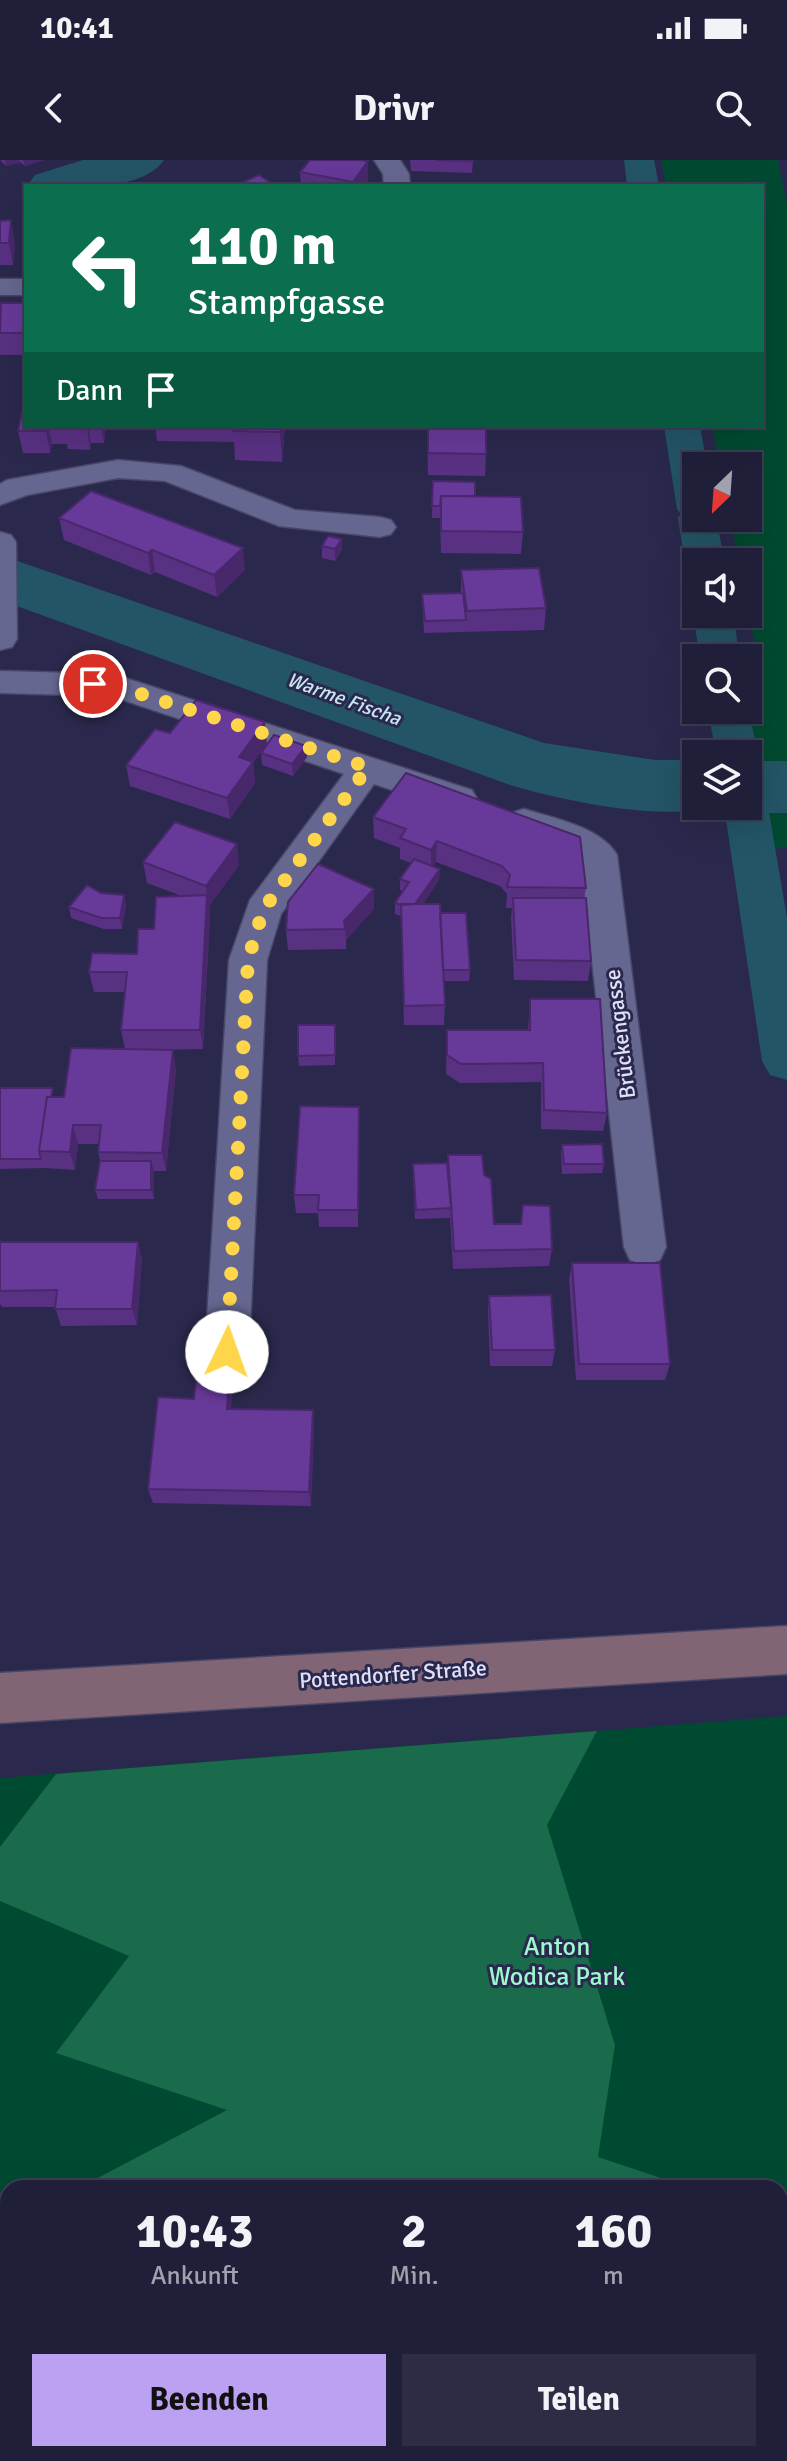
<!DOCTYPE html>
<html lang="de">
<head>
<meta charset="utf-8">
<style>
	body { margin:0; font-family:Signika,sans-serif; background:#2d2c45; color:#f1f3f6; height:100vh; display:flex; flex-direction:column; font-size:30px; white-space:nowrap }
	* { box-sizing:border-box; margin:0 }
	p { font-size:26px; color:#a2a2af }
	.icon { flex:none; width:44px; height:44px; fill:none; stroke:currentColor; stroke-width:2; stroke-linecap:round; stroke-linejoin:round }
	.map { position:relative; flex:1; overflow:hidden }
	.side { position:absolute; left:0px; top:2020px; width:788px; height:282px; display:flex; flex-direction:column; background:#201f3a; border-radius:24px 24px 0 0; box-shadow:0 8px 32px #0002,0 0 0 2px #3d3d54 }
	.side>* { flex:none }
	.hud { position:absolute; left:24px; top:24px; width:740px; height:244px; border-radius:0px; box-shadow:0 8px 32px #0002,0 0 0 2px #3d3d54; background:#0b6e4f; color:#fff; overflow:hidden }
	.needle { width:52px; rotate:205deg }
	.fabs { position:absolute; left:682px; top:292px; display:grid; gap:16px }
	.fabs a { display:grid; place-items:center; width:80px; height:80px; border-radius:0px; background:#201f3a; box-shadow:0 8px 32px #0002,0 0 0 2px #3d3d54; font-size:40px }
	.pin { position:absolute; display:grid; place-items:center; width:68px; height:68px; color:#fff; margin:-34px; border:4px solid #fff; border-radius:50%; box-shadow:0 2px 8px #0007 }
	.me { position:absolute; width:88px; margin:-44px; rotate:3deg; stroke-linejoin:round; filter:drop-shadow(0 0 6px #0008) }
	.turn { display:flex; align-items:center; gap:28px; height:168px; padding:0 32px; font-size:36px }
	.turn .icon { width:104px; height:104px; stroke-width:2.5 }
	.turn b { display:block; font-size:56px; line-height:68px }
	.then { display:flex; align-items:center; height:76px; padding:0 32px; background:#0003; gap:16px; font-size:30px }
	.eta { display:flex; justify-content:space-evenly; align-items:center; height:136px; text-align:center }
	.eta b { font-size:48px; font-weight:700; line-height:56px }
	.primary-button { display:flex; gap:16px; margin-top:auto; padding:16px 32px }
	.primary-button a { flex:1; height:92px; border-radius:0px; background:#bca0f2; color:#111; font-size:32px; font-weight:700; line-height:92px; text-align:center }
	.primary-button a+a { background:#2d2c45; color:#f1f3f6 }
	.status { display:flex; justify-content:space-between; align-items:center; height:56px; padding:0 40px; background:#201f3a; direction:ltr }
	.status svg { height:22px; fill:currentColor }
	header { display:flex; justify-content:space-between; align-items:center; height:104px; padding:0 32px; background:#201f3a; font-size:36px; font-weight:700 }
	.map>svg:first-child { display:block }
</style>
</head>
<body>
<div class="status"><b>10:41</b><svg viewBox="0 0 49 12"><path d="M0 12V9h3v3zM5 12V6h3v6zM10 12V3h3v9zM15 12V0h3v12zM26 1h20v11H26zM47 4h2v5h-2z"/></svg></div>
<header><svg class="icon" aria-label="back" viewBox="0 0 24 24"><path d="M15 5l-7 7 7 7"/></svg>Drivr<svg class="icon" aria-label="search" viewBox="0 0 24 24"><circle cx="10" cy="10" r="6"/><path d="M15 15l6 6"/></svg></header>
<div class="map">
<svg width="787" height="2301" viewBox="0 0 787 2301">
	<rect width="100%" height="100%" fill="#2a294d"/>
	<path fill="#004a31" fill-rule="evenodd" d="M661,0H778L787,44V688L766,689L744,550H748V510L756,491L748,450V402H739L730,358H748V306H720L712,266H762V26H666Z
		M787,1556V2286L782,2301H0V1618ZM8,2028H780V2294H8Z"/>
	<path fill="#1a6a4c" d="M597,1571L547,1665L615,1885L598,1997L691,2028H90L92,2021L227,1950L56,1893L129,1796L0,1741V1687L56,1614Z
		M0,2130L8,2139V2294H121L117,2301H0Z"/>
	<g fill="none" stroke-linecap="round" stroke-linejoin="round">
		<path fill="#235566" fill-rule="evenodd" d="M624,0H654L659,26H627Z
			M664,266H700L707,306H696V358H716L725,402H696V412L685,402L678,358L681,354L677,349Z
			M696,449V454H733L740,498H700L693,454Z
			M748,547L758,594L748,606V594H716L708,550H748Z
			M748,631L762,635L768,646L787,758V920L770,915L762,901L724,646H748Z"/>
		<path fill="#235566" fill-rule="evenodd" d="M83,0H164C141,34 65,26 27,26L35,15Z
			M0,395L544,583L655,600H696V646H716C662,662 565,641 510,625L0,440Z
			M748,601H787V653H748L724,646H748Z"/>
		<g stroke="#484666" stroke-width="3">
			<path id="minor" d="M374,0H400L409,14L410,26H384L383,14Z
				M0,119H26V135H0Z
				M118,300L181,306L295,350L380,357L391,360L396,367L391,374L380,377L279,366L165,321L118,318L27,335L0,345V324L7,320Z
				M0,372L11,375L16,382L17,479L12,487L0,490Z
				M0,511L113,514L472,630L477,639L472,648L459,652L374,624L281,754L267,800L249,1192L243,1206L227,1212L211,1206L205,1192L229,800L250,740L344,614L111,536L0,533Z
				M524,649C553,658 601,667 617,695L666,1087L660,1100L645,1105L630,1100L624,1087L581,702L555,686L511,671L506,662L511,653Z"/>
		</g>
		<g stroke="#484666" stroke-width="3">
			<path id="secondary" d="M787,1466V1514L0,1563V1513Z"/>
		</g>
		<use href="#minor" fill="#666790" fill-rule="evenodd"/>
		<use href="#secondary" fill="#826574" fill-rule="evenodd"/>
	</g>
	<path fill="#593183" d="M0,0H44L25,6L20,2L6,6Z
		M410,0H473L472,13L411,11Z
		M300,12L368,23L366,26H301Z
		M0,61L15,82L13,105H0Z
		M26,143V195H0V149Z
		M26,266H106L104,283H91L90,290L68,289L67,284H52L50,293H23L18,271Z
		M155,266H285L282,302L235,300L234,282L157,281Z
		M427,266L486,294L485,316L428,315Z
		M433,321L475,336L523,372L521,394L441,393L440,358H432Z
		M59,358L245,410L217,437L155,412L151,415L64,380Z
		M342,379V390L335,401L322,398V386Z
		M461,410L546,448L544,470L424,473L422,434L461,433Z
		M170,573L267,584L253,603L255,623L230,659L130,626L126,605Z
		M306,586L307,597L293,616L262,605L261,593Z
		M373,657L586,728L584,738L591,801L588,821L514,820L511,758L512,748H506L507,734L500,726L436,702L433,706L440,709L439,720L423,744L440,753L470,810L469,821H444L445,845L444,865H404L401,756L395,754V743L403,731L400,730V719L411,703L400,699V688L374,678Z
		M143,702L239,705L209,746L210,756L203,889L156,890L176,909L166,1011H154V1039H98L95,1030L100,1001L98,992L99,984H78L75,1010L45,1008L0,1009V928L56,937H64L125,889L121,870L125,832H94L89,812L137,794L154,769L182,736L147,723Z
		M101,733L124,735L126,746L122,769H104L71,758L69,747Z
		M374,749L346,780V789L288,790L286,770Z
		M530,839L607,953L603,971L541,969V922L460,923L446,914L447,870H528Z
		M335,865V905L299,906L298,896Z
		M359,947L358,1067H319L318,1053H296L294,1035Z
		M562,985L604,1004L602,1013L562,1014L561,994Z
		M448,995L484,1015L494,1064H521L523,1045L552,1089L549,1106L453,1109L450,1058L415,1059L413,1014V1004H448Z
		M0,1082L142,1099L137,1165L61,1166L55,1147H2L0,1144Z
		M572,1103L670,1204L665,1220H576L569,1120Z
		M489,1136L555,1190L552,1206H490L488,1152Z
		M229,1208L232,1224L231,1249L313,1250L314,1265L311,1346L153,1343L148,1329L194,1239Z"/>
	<path fill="#48286a" d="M5,0H19L20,2L6,6Z
		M23,0H44L25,6Z
		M368,1V23L366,26H353V22Z
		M11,60L15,82L13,105L9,83Z
		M47,266H48L52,284L50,293L46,271Z
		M87,266H88L91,283L90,290Z
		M101,266H106L104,283Z
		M281,266H285L282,302L280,272Z
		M342,379V390L335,401V389Z
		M243,388L245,410L217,437L214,415Z
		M152,390L155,412L151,415L148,393Z
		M265,562L267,584L253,603L255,623L230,659L227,638L239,597Z
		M306,586L307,597L293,616L292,604Z
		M437,681L436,702L431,710V690Z
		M237,684L239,705L209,746L210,756L203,889L200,870L207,737L206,726Z
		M440,709L439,720L412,760V749Z
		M374,729V749L346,780L344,761Z
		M124,735L126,746L122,769L120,758Z
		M173,890L176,909L166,1011L162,993Z
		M73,965L78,984L75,1010L70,992Z
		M151,1001L154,1011V1039L151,1030Z
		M138,1082L142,1099L137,1165L132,1149Z
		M229,1208L232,1224L230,1264L227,1249Z
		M313,1250L314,1265L311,1346L309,1332Z"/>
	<path fill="#673998" stroke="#48286a" stroke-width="2" d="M310,0H360L368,1L353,22L300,12Z
		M436,0H473V1Z
		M259,15L276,26H234Z
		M11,60L9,83H0V61Z
		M1,143H26V173H0Z
		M25,239H26V266H47L46,271H18Z
		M64,266H87L86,268L64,267Z
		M233,266H281L280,272L233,271Z
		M428,266H486V294L428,293Z
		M433,321L475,322V336H441L440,346H432Z
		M91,331L243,388L214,415L152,390L148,393L59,358Z
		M441,336L521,337L523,372L441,371Z
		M328,376L342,379L335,389L322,386Z
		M539,408L546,448L467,451L461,410Z
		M463,433L466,460L425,461L422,434Z
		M196,540L265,562L239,597L253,602L227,638L126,605L155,569L170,573Z
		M274,575L306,586L292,604L261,593Z
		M406,613L580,677L586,728L507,727L510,715L502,706L437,681L431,690L400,678L406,669L373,657Z
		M175,662L237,684L206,726L143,702Z
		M414,699L440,709L415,744L401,745L395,743L409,722L400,719Z
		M318,704L374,729L344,761L345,769L286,770L288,742Z
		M87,725L101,733L124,735L120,758H101L69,747Z
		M207,735L200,870H121L127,812H89L92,793L137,794L138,769H154L156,737Z
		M513,738H586L591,801L516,800Z
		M401,744H440L445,845L404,846Z
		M440,753H466L470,810H443Z
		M530,839H600L607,953L544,950L543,903L461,904L447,895V870H530Z
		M298,865H335V895L298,896Z
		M71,888L173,890L162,993L98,992L101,965H73L70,992L39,991L47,937H64Z
		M0,928H53L51,937H47L39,991L41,999H0Z
		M300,946L359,947L358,1050H318L319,1035H294Z
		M602,984L604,1004H564L562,985Z
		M448,995H482L484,1015L491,1019L494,1064H521L523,1045L550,1046L552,1089L454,1091Z
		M100,1001H151V1030H95Z
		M447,1003L451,1048L416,1050L413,1004Z
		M0,1082H138L132,1149H55L57,1130L0,1131Z
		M572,1103H660L670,1204H579Z
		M551,1135L555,1190H492L489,1136Z
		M198,1207L229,1208L227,1249L313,1250L309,1332L148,1329L158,1237L194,1239Z"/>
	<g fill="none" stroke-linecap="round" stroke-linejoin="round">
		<path stroke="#ffd54a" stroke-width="14" stroke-dasharray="0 25.2" d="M93,524L113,525L368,607L263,750L248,800L227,1192"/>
	</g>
	<g text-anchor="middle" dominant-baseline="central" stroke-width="6" stroke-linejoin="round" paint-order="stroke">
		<g font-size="20" font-style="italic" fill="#c7e5f1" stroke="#2a294d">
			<text transform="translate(344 539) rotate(20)">Warme Fischa</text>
		</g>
		<g font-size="22" fill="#e0e1f9" stroke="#2a294d">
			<text transform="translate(620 874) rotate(-97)">Brückengasse</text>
			<text transform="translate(393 1514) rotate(-4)">Pottendorfer Straße</text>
		</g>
		<g font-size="26" fill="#9bf9ce" stroke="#2a294d">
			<text x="557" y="1787">Anton<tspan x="557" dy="30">Wodica Park</tspan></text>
		</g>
	</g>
</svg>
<div class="fabs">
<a><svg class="needle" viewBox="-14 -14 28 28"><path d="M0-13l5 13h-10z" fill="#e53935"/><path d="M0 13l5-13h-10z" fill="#a2a2af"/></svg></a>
<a><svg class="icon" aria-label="sound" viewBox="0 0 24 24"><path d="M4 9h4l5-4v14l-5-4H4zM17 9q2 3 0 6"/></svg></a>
<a><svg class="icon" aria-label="search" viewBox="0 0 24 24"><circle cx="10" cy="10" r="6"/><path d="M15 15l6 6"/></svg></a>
<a><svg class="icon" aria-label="layers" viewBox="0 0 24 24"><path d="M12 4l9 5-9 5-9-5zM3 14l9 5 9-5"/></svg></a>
</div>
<div class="pin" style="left:93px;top:524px;background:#d93025"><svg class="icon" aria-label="arrive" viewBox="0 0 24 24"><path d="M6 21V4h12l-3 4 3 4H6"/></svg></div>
<svg class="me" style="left:227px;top:1192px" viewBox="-20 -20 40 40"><circle r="19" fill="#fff"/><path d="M0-13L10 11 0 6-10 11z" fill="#ffd54a"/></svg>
<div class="hud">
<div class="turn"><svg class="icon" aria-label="left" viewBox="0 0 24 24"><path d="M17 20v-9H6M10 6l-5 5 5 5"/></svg><div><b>110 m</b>Stampfgasse</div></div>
<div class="then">Dann<svg class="icon" aria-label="arrive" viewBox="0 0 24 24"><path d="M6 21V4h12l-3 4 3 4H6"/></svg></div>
</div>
<section class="side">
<div class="eta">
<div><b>10:43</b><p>Ankunft</p></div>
<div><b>2</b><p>Min.</p></div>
<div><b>160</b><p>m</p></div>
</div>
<div class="primary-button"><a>Beenden</a><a>Teilen</a></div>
</section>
</div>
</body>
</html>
